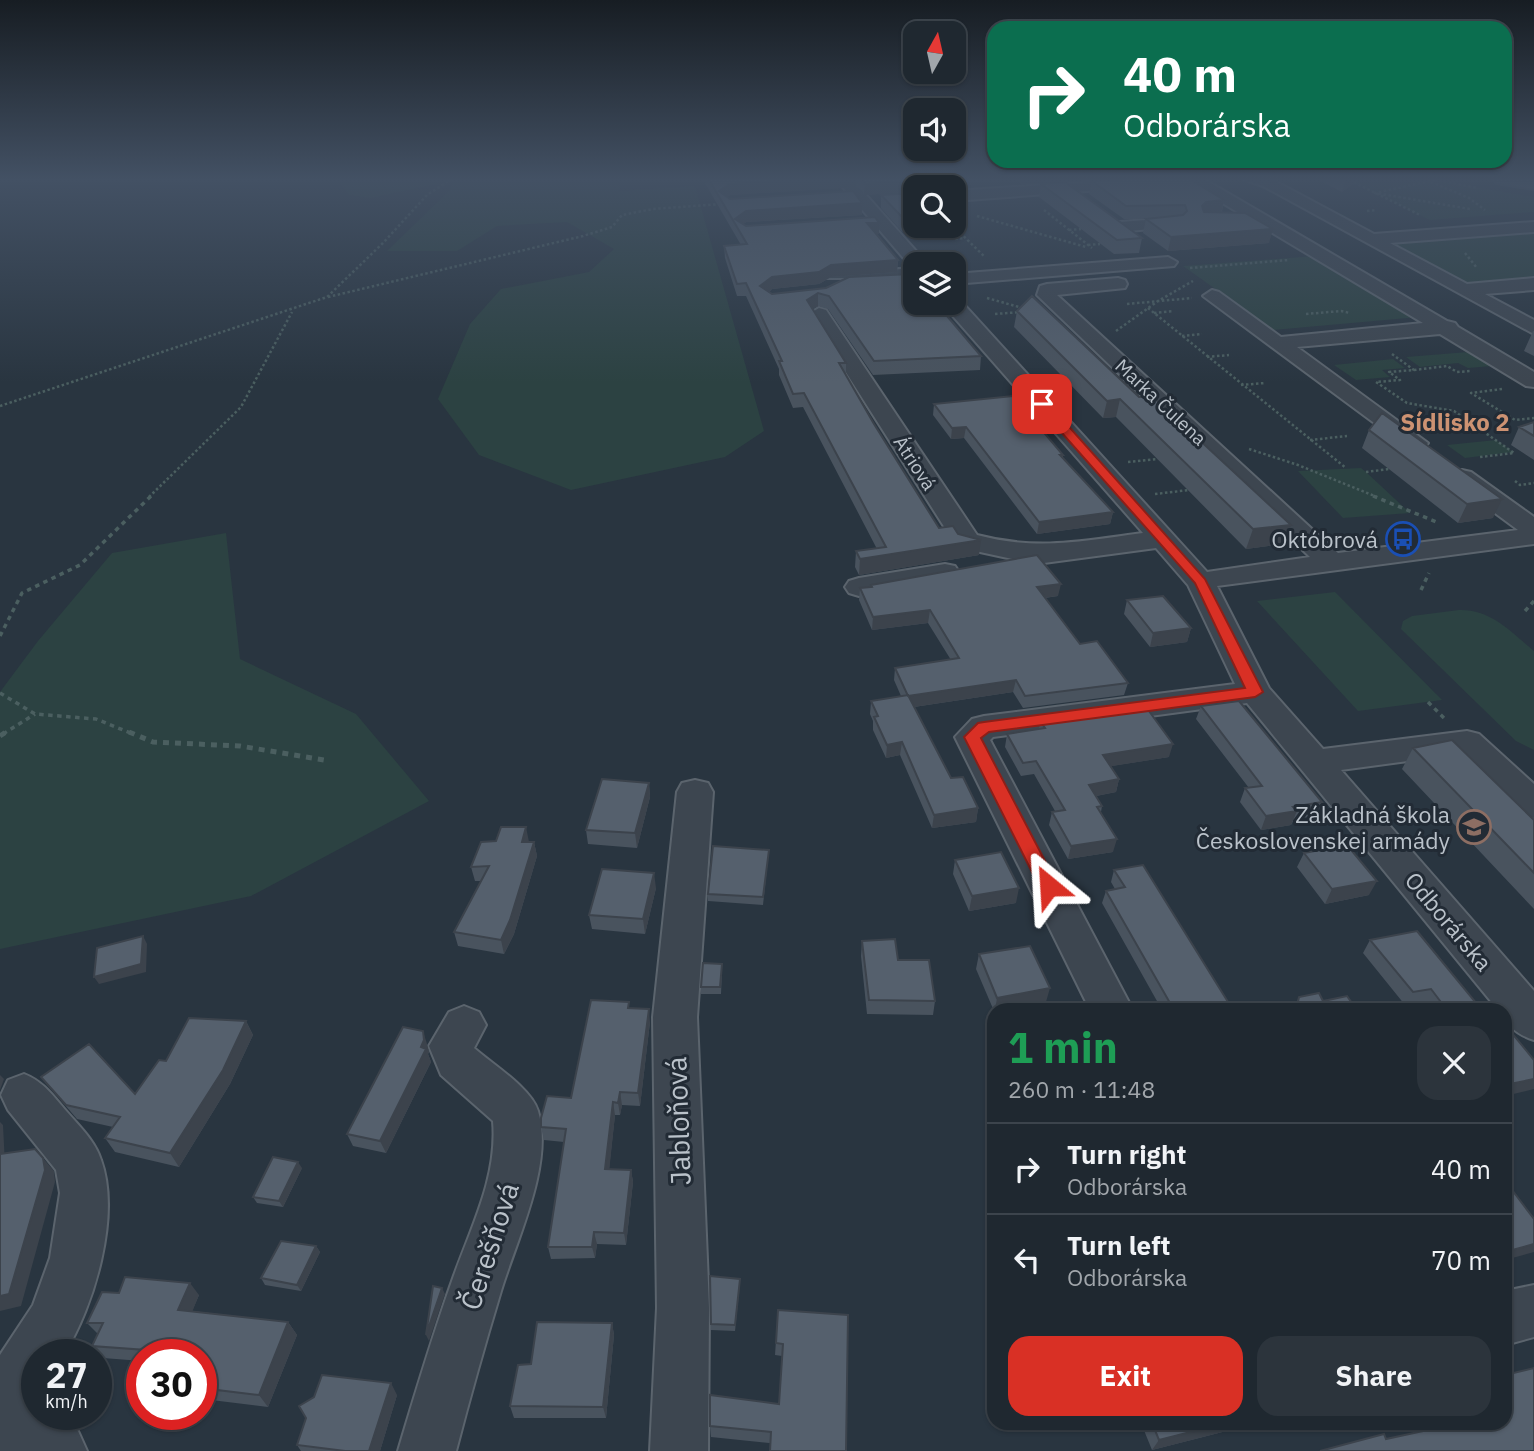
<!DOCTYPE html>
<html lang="en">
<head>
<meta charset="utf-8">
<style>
	body { margin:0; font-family:"IBM Plex Sans",sans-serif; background:#2c343c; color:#f1f3f6; height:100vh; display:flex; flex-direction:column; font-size:26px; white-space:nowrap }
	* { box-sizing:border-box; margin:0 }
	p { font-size:23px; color:#a1a6ab }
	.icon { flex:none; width:38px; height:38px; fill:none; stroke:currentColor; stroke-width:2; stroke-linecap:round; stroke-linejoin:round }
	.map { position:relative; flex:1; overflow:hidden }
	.side { position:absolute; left:987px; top:1003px; width:525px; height:427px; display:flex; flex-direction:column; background:#1f2830; border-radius:21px; box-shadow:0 2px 5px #0004,0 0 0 2px #3c444c }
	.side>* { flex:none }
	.hud { position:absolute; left:987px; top:21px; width:525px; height:147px; border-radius:21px; box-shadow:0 2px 5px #0004,0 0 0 2px #3c444c; background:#0b6e4f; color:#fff; overflow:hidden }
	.needle { width:46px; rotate:8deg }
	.fabs { position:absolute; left:903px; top:21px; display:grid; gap:14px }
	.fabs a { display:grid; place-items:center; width:63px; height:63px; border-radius:14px; background:#1f2830; box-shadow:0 2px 5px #0004,0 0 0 2px #3c444c; font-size:35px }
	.speed { position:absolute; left:21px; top:1339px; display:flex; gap:14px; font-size:35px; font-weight:700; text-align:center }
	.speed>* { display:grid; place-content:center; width:91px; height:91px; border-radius:50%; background:#1f2830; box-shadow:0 2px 5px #0004,0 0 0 2px #3c444c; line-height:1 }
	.speed small { font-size:18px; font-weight:400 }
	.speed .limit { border:10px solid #d22; background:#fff; color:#111 }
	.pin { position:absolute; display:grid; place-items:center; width:60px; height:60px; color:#fff; margin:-30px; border-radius:14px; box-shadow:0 4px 10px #0006 }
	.me { position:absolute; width:77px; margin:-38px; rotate:333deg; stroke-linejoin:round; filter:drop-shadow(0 0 5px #0008) }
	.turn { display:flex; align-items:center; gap:24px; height:147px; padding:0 21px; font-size:32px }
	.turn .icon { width:91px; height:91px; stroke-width:2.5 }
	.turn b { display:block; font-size:49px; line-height:60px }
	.round { display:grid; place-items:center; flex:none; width:74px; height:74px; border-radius:21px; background:#2c343c }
	.summary { display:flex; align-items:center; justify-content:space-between; height:119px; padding:0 21px }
	h1 { font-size:42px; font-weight:700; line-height:52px; color:#1e9e55 }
	.button { display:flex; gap:14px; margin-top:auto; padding:14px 21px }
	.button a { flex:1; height:80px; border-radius:21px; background:#d93025; color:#fff; font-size:28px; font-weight:700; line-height:80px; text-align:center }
	.button a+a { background:#2c343c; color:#f1f3f6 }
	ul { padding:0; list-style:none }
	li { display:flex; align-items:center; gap:21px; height:91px; padding:0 21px; border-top:2px solid #3c444c }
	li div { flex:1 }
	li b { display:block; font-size:26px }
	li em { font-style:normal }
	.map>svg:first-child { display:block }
</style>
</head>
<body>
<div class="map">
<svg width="1534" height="1451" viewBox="0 0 1534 1451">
	<rect width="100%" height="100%" fill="#293540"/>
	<path fill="#2c4242" d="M343,178H619L620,191L695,186L764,431L725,457L571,490L479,455L438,399L470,324L501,289L589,272L614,249L567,222L497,226L457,251H387L448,192L455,180L371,198L350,195L337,180Z
		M1345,178H1423L1534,197V212L1430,220Z
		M1534,228V285L1470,290L1373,237Z
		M1315,256L1419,317L1273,330L1183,266Z
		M1468,352L1492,366L1468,368L1458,363L1420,367L1406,357Z
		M1393,359L1405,368L1382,370L1390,377L1356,380L1334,365Z
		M1496,440L1513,452L1465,458L1447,445Z
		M1361,468L1366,472L1410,513L1343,518L1298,471Z
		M226,533L240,659L356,714L429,801L251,896L0,949V692L38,641L112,553Z
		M1335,592L1442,700L1358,711L1257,601Z
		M1459,610C1491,609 1511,632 1534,651V750L1516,741L1401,629L1403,621L1412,616Z"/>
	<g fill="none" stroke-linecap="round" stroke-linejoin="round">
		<g stroke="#5b646d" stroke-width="4">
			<path id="minor" d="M835,178H851L924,260L927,264H915V278L865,281L855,278H817L814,274L817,270C836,265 854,269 872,270C885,271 899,269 912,268Z
				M897,178H913L921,187H915V193L910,192Z
				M1188,178H1202L1447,321L1455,323L1458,327L1534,372V387L1526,386L1440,334L1297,347L1428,443L1424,448H1408L1203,296L1212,290L1219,292L1281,337L1423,323L1189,183Z
				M1240,178L1273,180L1374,234L1534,222V232L1390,243L1467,284L1534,278V290L1485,294L1534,320V334L1263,186Z
				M1136,179L1144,184L1141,187L954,201V191Z
				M1174,218L1182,223L1180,226L1120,232L1112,227L1120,222Z
				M1168,257L1177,262L1174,266L954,284V274Z
				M1118,278L1125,280L1127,284L1125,288L1057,295L1338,553L1518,530L1453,482L1450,477L1453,472L1462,470L1471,472L1534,517V544L1217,586L1269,688L1323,749L1467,731L1479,734L1534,784V818L1521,814L1460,754L1341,770L1534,991V1040C1519,1035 1505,1027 1505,1010H1498L1247,703L993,737L990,740L1133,1010H1090L955,737L972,719L984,716L1235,684L1188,585L1156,548L1029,565L1017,560L957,547L809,314L819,308L826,310L977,535C1037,551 1083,541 1143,533L945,307L943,303H954V298L959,299L1207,572L1310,557L1037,295L1040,286L1047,284Z
				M945,564L955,566L959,572L955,578L859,596L849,593L845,587L849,581L859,578Z
				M695,780L708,783L713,792L697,1017L709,1308L708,1451H650L657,1308L653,1017L677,792L682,783Z
				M464,1006L479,1012L486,1025L474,1048C492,1064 531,1088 538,1111C554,1164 516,1241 501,1291C485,1344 470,1397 456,1451H398C415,1394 432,1337 452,1281C470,1229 498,1178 493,1121L441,1075L429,1046L449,1012Z
				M24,1074C44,1082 53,1096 67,1112C80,1127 95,1141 101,1160C121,1215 94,1307 64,1354H37V1398L30,1408L37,1411V1414H43L78,1431L87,1451H0V1355L33,1305L50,1258L60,1193L56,1170L8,1110L1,1095L8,1080Z
				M1534,1285V1337L1505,1345V1291Z"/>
		</g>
		<g stroke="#4a525c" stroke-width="4">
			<path id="major" d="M1489,178L1534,179V189L1497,183Z"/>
		</g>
		<path stroke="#4b5f60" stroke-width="2.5" stroke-dasharray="2.5 2.5" stroke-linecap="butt" d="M1345,178L1420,215
			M1424,178L1478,188
			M1435,180L1375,193L1470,209
			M1431,182L1469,198L1485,210
			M1044,210L1092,248
			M1367,211L1377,210
			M977,216L1086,247
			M953,226L985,257
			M1069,230L1081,229
			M955,239L965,238
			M1088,245L1100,244
			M1465,253L1477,268
			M1190,268L1289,260
			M328,297L583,236L612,227L622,215L653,209L721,204
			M987,298L1026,309
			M1127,304L1192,298
			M1148,308L1346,468
			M1154,313L1173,311
			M995,314L1021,312
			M1306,314L1341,311L1350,313
			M1116,331L1158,301L1193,281
			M1182,336L1202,334
			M1392,354L1414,370L1389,372L1400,380L1376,382L1407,403L1454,411L1514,453L1480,457L1482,458
			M1207,357L1229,355
			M1414,370L1447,366L1457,372L1471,371
			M1241,385L1265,383
			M1502,389L1471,393L1515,420L1534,418
			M0,406L327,297L383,243L427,195L453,178
			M1432,428L1472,424
			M1310,440L1347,436
			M1249,449L1298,465L1377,497
			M1128,462L1158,459
			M1366,472L1389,469
			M1515,481L1520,485L1534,483
			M1155,494L1189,490
			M149,497L241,407L292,312"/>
		<path stroke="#4b5f60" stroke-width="3.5" stroke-dasharray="4.5 4.5" stroke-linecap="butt" d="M1373,496L1439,523
			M1421,590L1429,573
			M1525,611L1534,601
			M0,636L22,593L80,565L151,496
			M0,693L35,714L96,719L133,734
			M1428,702L1445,719
			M3,734L35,714"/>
		<path stroke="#4b5f60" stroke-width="5" stroke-dasharray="6 6" stroke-linecap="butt" d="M129,732L153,742L240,746L324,760
			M0,736L6,732"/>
		<use href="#minor" fill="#3d4650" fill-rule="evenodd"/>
		<use href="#major" fill="#5b6670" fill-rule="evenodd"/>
	</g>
	<path fill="#49535e" d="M702,178H1110L1022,184L1016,179L908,187V192L864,195L862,190L856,187L730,195L727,197L730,199L862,203V215L746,222L743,224L746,226L879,234H876L898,260L897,272L831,277L819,284L772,289L769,292L772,294L826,288L981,356L980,370L873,375L828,309L818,306L812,309L846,363V375L874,424L939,528L958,534L979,555L859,575L855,567L856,551L877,549L803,407L793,408L779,375V369L746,296H737L725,258L724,246L741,245Z
		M1315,178H1360L1342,192Z
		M1092,181L1224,200L1222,212L1269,243L1168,251L1143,233L1146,219H1149H1124L1089,194Z
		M1041,184L1142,238L1139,253L1114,254L1039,197Z
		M881,195L915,226H946L945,229L902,232L881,208Z
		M1032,296L1284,544L1246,549L1116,417L1103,418L1014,327L1017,311Z
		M1533,331H1534V356L1524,351Z
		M934,404L1063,455V458L1113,512L1110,524L1037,534L964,438L951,439L933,415Z
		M1534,422V460L1511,445L1519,427Z
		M1369,430L1493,518L1458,523L1362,448Z
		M871,585L1058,596L1045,598L1080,644L1128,683L1124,695L1023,708L1013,692L914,707L951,778L978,808L976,822L932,828L900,755L886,758L873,730V721L870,714L871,701L901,696L894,680L895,668L951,660L928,623L872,630L859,600L860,588L870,587Z
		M1127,600L1191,628L1187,642L1150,647L1124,614Z
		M1201,706L1322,802L1316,816L1294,819L1291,825L1261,830L1240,802L1245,788H1249L1196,719Z
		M1040,721L1169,757L1111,766L1119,779L1116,792L1096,796L1102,806L1101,812L1113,852L1068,859L1049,825L1052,812L1055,811L1034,774L1021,776L1005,747L1007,734L1039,729Z
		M1413,748L1534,820V909L1402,769Z
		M649,783L650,797L637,848L588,844L586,830Z
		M529,842H534L537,856L514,934L504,954L458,946L454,932L481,881H475L471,867Z
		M769,850L763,905L708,901V894Z
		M1304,853L1369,895L1325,904L1297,867Z
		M955,860L1016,903L969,911L953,874Z
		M1114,870L1233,1010H1162L1102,903L1106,891L1115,889L1111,882Z
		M656,888L645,934L592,929L589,915Z
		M1370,940L1476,1003L1488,1010H1429L1422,1002L1405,1005L1363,953Z
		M862,941L898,960L935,1001L933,1015L867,1014L861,956Z
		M979,954L1046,1002L1005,1010H994V1011L976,969Z
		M722,971L721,994H701V987Z
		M1299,997L1323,1001L1357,1010H1293Z
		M629,1002V1008L650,1022L640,1106L622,1105L620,1115H615L609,1169L631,1170L633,1182L626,1245L597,1244L595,1258L551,1259L548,1247L564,1142L544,1140L541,1127L571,1098Z
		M246,1021L253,1035L230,1084L179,1167L115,1152L105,1138L113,1127L77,1119L41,1077L135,1094L166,1061Z
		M427,1044L429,1052L428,1054L431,1062L386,1153L353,1146L347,1134Z
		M302,1168L283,1207L257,1203L253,1197Z
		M316,1246L320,1252L301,1291L265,1285L261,1278Z
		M710,1276L740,1279L735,1331L711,1330Z
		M119,1293L199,1295L192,1311L288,1322L297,1335L268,1407L203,1399L201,1397V1354H142V1361L103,1358L92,1346L98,1334L87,1323Z
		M778,1310L846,1451L711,1437L710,1426L779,1404L782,1356L775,1355Z
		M612,1323L614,1335L606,1418H514L510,1406Z
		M397,1395L380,1451H301L297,1445Z
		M1141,1423H1248L1246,1426L1152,1450Z
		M1442,1423H1505L1534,1451L1386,1439L1444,1427Z"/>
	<path fill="#3c434c" d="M825,178H856V187L730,195L721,201L719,191L730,184Z
		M903,178H1017L1016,179L908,187V192L864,195L865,184Z
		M1023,178H1110L1022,184Z
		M1360,178L1342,192L1346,179Z
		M1224,200L1221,213L1203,215L1202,206L1206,202Z
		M862,203V215L746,222L738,229L735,219L746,211Z
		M915,217V226H946L945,229L902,232L903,218Z
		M867,223H879V234L867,235Z
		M1273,229L1269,243L1168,251L1171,237Z
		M898,260L897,272L831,277L819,284L772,289L761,299L760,286L772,277L831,265Z
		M818,293V306L806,313L807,300Z
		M1120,399L1116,417L1103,418L1107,401Z
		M966,427L964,438L951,439L952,428Z
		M1502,499L1493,518L1458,523L1467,504Z
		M1113,512L1110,524L1037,534L1039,522Z
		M1291,525L1284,544L1246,549L1253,529Z
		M981,540L979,555L859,575L860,559Z
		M1061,584L1058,596L1035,599L1037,587Z
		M930,610L928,623L872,630L873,617Z
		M1191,628L1187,642L1150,647L1153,633Z
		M1016,680L1013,692L907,708L908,696Z
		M902,742L900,755L886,758L887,745Z
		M1173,744L1169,757L1100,768L1103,755Z
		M1119,779L1116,792L1086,798L1089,785Z
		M649,783L650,797L637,848L635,833Z
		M978,808L976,822L932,828L934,815Z
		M1297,811L1291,825L1261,830L1266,816Z
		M526,827L529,842H522Z
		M1117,839L1113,852L1068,859L1071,846Z
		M534,842L537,856L514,934L504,954L501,940Z
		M654,873L656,888L645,934L643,919Z
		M1377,881L1369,895L1325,904L1332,889Z
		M1019,888L1016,903L969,911L972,896Z
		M143,936L147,944L146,972L99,984L94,977Z
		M1050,988L1046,1002L1005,1010H995L997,998Z
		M649,1009L650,1022L640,1106L638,1093Z
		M246,1021L253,1035L230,1084L179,1167L170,1153Z
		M423,1031L427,1044L429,1052L428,1054L431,1062L386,1153L380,1141L421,1047Z
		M0,1075L4,1079L0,1090Z
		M1534,1079V1089L1505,1096V1085Z
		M620,1092L622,1105L620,1115L618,1103Z
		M613,1102L615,1115L608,1182L605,1169Z
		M0,1122L3,1125L5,1165L0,1166Z
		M35,1149L54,1171L55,1182L21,1306L0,1311V1296Z
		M298,1162L302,1168L283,1207L279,1201Z
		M631,1170L633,1182L626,1245L624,1233Z
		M594,1232L597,1244L595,1258L592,1247Z
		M1534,1244V1252L1505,1260V1252Z
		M316,1246L320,1252L301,1291L297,1285Z
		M740,1279V1285L735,1331V1325Z
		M190,1283L199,1295L188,1322L178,1310Z
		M442,1288L445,1294L429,1341L426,1335Z
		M288,1322L297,1335L268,1407L259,1395Z
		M612,1323L614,1335L606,1418L603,1407Z
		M391,1383L397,1395L380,1451H369Z
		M1226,1423H1248L1246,1426L1152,1450L1159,1440Z"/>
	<path fill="#55606d" stroke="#3c434c" stroke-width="2" d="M708,178H825L730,184L719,191L730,199L853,191L862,203L746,211L735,219L746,226L875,217L879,223H867L898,260L831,265L819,272L772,277L760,286L772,294L826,288L849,277L911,274L915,279V303H936L981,356L874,361L829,296L818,293L807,300L846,363H839L874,424L939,528L953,526L958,534L981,540L860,559L856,551L886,547L804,393L793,394L779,361H782L746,283L737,284L724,246L747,244Z
		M862,178H906L908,181L865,184Z
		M1140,178H1188L1224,200L1206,202L1202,206L1204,212L1245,213L1273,229L1171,237L1146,219L1183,215L1187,211L1185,205L1126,206L1092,181Z
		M1065,182L1142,238L1117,240L1041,184Z
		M915,193V217L903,218L881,195Z
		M1032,296L1139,397L1152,396L1291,525L1253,529L1120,399L1107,401L1017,311Z
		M1013,396L1063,455H1060L1113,512L1039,522L966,427L952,428L934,404Z
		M1382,413L1502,499L1467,504L1369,430Z
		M1534,422V436L1519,427Z
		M1037,555L1061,584L1037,587L1080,644L1097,641L1128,683L1025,696L1016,680L908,696L895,668L959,658L930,610L873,617L860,588L872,587L871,585Z
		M1163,596L1191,628L1153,633L1127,600Z
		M908,695L951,778L963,777L978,808L934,815L902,742L887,745L874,717L878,716L871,701Z
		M1239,701L1322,802L1293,807L1297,811L1266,816L1245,788L1262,786L1201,706Z
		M1146,707L1173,744L1103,755L1119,779L1089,785L1102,806L1097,807L1117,839L1071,846L1052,812L1065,810L1036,761L1023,763L1007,734L1045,728L1040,721Z
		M1452,740L1534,820V873L1413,748Z
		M602,779L649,783L635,833L586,830Z
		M501,827H526L522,842H534L510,920L501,940L454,932L489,866L471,867L481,842L496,841Z
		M1347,845L1377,881L1332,889L1304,853Z
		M713,846L769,850L763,897L708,894Z
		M1001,852L1019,888L972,896L955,860Z
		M1143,865L1233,1010H1174L1106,891L1125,887L1114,870Z
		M602,869L654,873L643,919L589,915Z
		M1417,931L1476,1003L1482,1002L1488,1010H1447L1431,989L1413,992L1370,940Z
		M143,936L141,964L94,977L97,948Z
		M895,939L898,960H929L935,1001L869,1000L862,941Z
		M1030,946L1050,988L997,998L979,954Z
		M703,963L722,964L720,987H701Z
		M1319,993L1323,1001L1347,996L1357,1010H1296L1299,997Z
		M591,1000L629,1002L628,1008L649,1009L638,1093L620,1092L618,1103L613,1102L605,1169L631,1170L624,1233L594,1232L592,1247H548L566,1129L541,1127V1118L547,1096L571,1098Z
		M189,1018L246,1021L223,1070L170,1153L105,1138L120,1117L66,1105L41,1077L89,1044L135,1094L159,1060L166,1061Z
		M403,1027L423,1031L424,1040L421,1047L426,1049L380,1141L347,1134Z
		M1505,1027H1507L1534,1060V1079L1505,1085Z
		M35,1149L43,1158L45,1170L9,1294L0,1296V1154Z
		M273,1157L298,1162L279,1201L253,1197Z
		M1505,1182H1506L1534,1219V1244L1505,1252Z
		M281,1241L316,1246L297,1285L261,1278Z
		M710,1276L740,1279L735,1325L711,1324Z
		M125,1277L190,1283L178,1310L288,1322L259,1395L201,1388V1354L92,1346L103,1323H87L102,1292L119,1293Z
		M433,1286L442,1288L426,1335Z
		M778,1310L848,1315L846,1451H770L771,1432L710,1426V1395L779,1404L783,1344L776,1343Z
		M537,1322L612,1323L603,1407L510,1406L518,1365L531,1364Z
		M1534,1368V1451H1320L1384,1434L1386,1439L1460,1423H1505V1375Z
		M322,1375L391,1383L369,1451H345L297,1445L306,1418L299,1406L314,1397Z
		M1152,1423H1226L1159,1440Z"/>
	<linearGradient id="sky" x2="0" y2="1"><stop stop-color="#171d23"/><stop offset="0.47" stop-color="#435164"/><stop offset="1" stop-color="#435164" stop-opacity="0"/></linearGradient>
	<rect width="1534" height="382" fill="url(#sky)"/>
	<path fill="#d93025" stroke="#8d1f18" stroke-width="2" d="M1038,401H1046L1205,579L1263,692L1255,697L989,732L981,738L1058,886L1055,891H1042L1039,886L964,737L978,723L984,722L1245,688L1195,583L1038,406Z"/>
	<defs>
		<g id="bus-ring" transform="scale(1.75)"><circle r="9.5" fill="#222b35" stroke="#1a4fb4" stroke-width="1.5"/><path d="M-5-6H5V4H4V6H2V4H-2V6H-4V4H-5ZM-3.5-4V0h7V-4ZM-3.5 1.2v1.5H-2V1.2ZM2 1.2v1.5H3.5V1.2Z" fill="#1a4fb4"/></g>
		<g id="school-ring" transform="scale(1.75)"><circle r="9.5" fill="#222b35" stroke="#8d6e63" stroke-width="1.5"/><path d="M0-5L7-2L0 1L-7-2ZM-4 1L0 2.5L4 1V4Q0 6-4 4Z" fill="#8d6e63"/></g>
	</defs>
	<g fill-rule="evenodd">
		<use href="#bus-ring" x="1403" y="539"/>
		<use href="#school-ring" x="1474" y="827"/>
	</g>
	<g text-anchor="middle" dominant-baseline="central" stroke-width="6" stroke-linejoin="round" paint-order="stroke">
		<g font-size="19" fill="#bac2ca" stroke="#222b35">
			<text transform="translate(1161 402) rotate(43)">Marka Čulena</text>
			<text transform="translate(915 463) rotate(57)">Átriová</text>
		</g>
		<g font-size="23" fill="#bac2ca" stroke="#222b35" text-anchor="end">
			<text x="1378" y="539">Októbrová</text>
			<text x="1450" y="814">Základná škola<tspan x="1450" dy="26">Československej armády</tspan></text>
		</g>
		<g font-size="23" fill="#bac2ca" stroke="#222b35">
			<text transform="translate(1449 921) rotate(50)">Odborárska</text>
		</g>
		<g font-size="24" font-weight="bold" fill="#cd9272" stroke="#222b35">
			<text x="1455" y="422">Sídlisko 2</text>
		</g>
		<g font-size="28" fill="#bac2ca" stroke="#222b35">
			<text transform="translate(678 1121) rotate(-92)">Jabloňová</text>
			<text transform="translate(489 1246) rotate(-72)">Čerešňová</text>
		</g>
	</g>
</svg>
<div class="fabs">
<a><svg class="needle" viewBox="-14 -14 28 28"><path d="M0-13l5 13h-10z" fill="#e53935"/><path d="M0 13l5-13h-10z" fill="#a1a6ab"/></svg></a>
<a><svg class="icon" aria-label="sound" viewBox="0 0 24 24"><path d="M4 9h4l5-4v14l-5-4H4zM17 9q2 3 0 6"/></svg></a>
<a><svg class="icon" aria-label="search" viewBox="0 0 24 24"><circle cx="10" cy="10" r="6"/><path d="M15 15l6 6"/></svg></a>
<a><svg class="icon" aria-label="layers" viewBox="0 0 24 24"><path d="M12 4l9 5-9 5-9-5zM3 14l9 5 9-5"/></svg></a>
</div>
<div class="speed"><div>27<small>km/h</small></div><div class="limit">30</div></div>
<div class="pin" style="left:1042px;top:404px;background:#d93025"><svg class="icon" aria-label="arrive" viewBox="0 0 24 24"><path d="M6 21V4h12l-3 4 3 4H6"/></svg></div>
<svg class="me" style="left:1049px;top:886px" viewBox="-20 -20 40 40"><path d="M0-17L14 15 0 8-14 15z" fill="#d93025" stroke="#fff" stroke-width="4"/></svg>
<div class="hud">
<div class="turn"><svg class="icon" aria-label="right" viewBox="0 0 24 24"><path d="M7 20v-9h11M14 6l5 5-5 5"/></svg><div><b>40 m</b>Odborárska</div></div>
</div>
<section class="side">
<div class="summary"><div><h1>1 min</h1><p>260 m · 11:48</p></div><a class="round"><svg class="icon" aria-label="close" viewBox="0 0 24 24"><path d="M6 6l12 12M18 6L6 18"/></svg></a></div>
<ul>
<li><svg class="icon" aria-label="right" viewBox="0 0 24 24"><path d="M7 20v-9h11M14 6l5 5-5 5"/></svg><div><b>Turn right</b><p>Odborárska</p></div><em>40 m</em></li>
<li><svg class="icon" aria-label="left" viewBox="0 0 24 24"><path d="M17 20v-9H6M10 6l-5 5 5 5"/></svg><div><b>Turn left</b><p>Odborárska</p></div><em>70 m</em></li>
</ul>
<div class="button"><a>Exit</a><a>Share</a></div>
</section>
</div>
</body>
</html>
